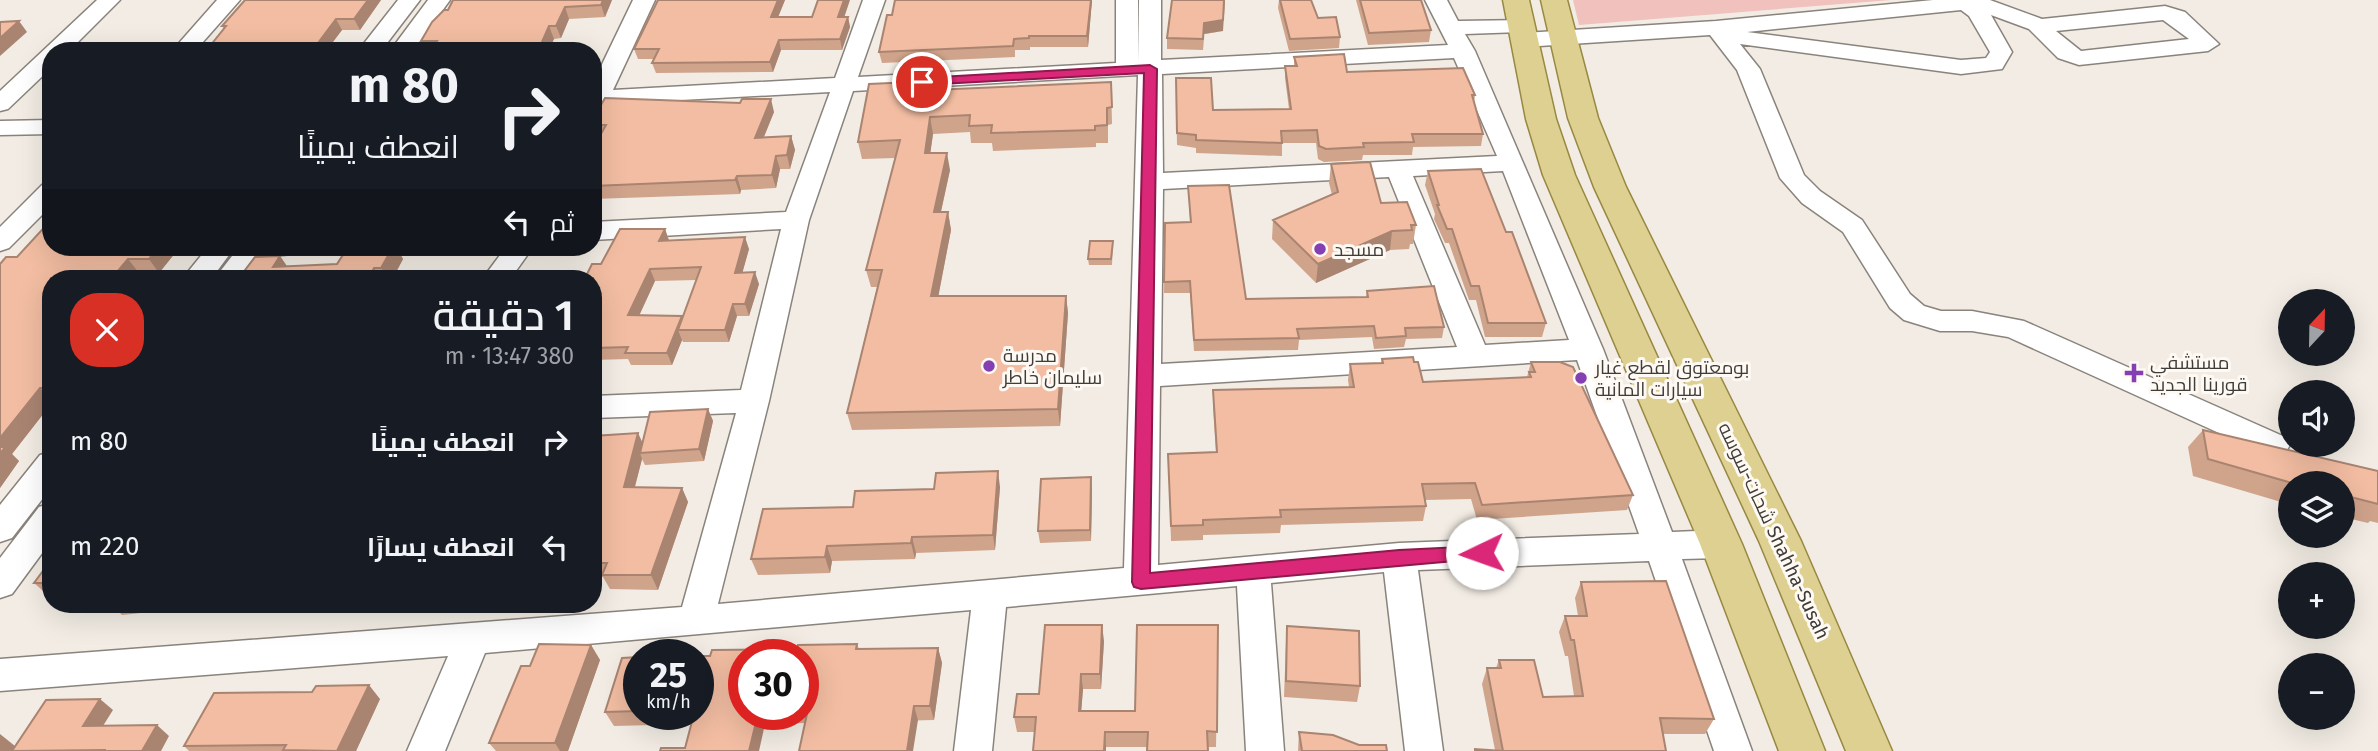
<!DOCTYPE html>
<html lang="ar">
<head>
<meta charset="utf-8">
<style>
	body { margin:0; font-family:"Fira Sans",Cairo,sans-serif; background:#20242c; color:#f1f3f6; direction:rtl; height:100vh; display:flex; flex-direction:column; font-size:26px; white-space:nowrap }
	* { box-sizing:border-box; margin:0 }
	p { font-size:23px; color:#9ea1a6 }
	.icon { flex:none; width:38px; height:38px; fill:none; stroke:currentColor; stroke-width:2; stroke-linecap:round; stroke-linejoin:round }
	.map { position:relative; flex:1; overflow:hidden; direction:ltr }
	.side { position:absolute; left:42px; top:270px; width:560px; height:343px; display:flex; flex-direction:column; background:#171b24; border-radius:28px; box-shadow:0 7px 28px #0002; direction:rtl }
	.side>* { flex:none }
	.banner { position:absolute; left:42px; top:42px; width:560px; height:214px; border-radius:28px; box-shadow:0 7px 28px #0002; direction:rtl; background:#171b24; color:#f1f3f6; overflow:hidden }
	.needle { width:46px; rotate:22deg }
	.buttons { position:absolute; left:2278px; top:289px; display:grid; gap:14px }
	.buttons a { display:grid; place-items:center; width:77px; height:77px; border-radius:50%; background:#171b24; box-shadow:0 7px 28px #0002; font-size:35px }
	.speed { position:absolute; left:623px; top:639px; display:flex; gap:14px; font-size:35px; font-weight:700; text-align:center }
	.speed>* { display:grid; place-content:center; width:91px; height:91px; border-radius:50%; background:#171b24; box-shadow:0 7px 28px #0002; line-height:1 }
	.speed small { font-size:18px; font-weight:400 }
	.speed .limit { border:10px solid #d22; background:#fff; color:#111 }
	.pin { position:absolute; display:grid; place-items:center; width:60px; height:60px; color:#fff; margin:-30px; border:4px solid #fff; border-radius:50%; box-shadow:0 2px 7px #0007 }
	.me { position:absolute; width:77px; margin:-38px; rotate:267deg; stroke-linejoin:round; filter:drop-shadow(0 0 5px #0008) }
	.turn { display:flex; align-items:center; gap:24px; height:147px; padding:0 28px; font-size:32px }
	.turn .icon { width:91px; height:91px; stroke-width:2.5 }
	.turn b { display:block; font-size:49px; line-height:60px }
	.then { display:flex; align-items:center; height:66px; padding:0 28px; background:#0003; gap:14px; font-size:26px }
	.round { display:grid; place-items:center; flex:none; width:74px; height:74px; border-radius:28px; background:#20242c }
	.overview { display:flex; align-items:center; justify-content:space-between; height:119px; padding:0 28px }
	h1 { font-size:42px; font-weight:600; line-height:52px }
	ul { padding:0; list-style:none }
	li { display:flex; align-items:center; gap:21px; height:105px; padding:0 28px }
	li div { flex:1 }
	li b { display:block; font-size:26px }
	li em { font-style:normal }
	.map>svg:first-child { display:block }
</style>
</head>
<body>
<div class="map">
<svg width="2378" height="751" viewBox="0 0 2378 751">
	<rect width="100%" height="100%" fill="#f2ece4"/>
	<path fill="#f0c1bd" d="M1573,0H1891L1579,25Z"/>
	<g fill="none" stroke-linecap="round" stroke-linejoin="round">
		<g stroke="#89837c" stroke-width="3">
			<path id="minor" d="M97,0H120L69,51H51V68L8,109L0,111V91Z
				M217,0H240L195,51H172Z
				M398,0H420L381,51H358Z
				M428,0H450L413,51H390Z
				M633,0H655L613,90L835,78L863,0H885L858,77L1116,63V0H1138V62L1139,0H1161V60L1448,45L1425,0H1447L1458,21L1529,20L1532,25L1529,30L1521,32L1465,34L1475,51L1603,349L1672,532L1721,530L1733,534L1738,544L1733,554L1721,558L1682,559L1752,751H1714L1649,561L1418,570L1443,751H1405L1384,572L1271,583L1284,751H1246L1237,586L1006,607L992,751H954L971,610L485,653L445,751H407L448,656L0,691V659L682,607L736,413L593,418V396L741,390L781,229L593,240V222L786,212L830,92L607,104L601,113L593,115V83ZM1454,58L1497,156L1163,173L1162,74ZM1138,75L1124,568L718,604L769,401L809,220L853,91ZM1503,171L1569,340L1485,345L1413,176ZM1389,177L1457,347L1161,364L1163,189ZM1577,360L1639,534L1399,543L1158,565L1160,386Z
				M1933,0H1990L2042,19L2165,6L2185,12L2219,44L2208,51L2079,65L2058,58L2029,29L1991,15L2012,52L2002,69L1961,74L1740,44L1760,69L1804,175L1820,191L1862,220L1910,294L1924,306L1941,311H1972L2024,321L2285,437L2290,445L2285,453L2274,457L2263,453L2008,337L1972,331H1940L1904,320L1890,308L1843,232L1802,203L1780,178L1737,70L1710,35L1524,47L1513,40L1524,33L1716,21ZM1961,10L1969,16L1990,52L1986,58L1961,60L1747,32ZM2163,20L2189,39L2081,51L2056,31Z
				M51,120V134L0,135V121Z
				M51,183V206L9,248L0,251V227L42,185Z
				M208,247H235L212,278H183Z
				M239,247H308L305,253L259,257L244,278H215Z
				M506,247H533L511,278H483Z
				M51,452V488L12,538L0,542V505L40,455Z
				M51,503V541L12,594L0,598V558L39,507Z"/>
		</g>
		<g stroke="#978842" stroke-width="3">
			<path id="major" d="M1503,0H1529L1556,119L1575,175L1742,544L1825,751H1779L1700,544L1543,175L1526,119Z
				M1541,0H1567L1598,118L1626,187L1801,541L1892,751H1846L1759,541L1594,187L1568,118Z"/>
		</g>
		<use href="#minor" fill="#fff" fill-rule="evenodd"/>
		<use href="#major" fill="#ddd091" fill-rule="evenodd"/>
	</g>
	<path fill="#d0a38b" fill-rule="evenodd" d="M245,0H381L360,30H342L326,51H206L224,29L222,26Z
		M612,0L605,17L569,19L561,38L554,39L548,51H426L421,41L448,10Z
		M658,0H785L778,17H848L850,27L842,50H781L773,72L656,73L652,63L654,59H638L634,49Z
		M895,0H1092L1088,47H1030V50H1015V57L882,63L879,52L892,15Z
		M1279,0H1311L1318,18L1340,37L1339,48L1289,51L1278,8Z
		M1356,0H1421L1431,30L1429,42L1368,45Z
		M1223,31L1204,34L1203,50L1167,49V38Z
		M1294,57L1347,72L1475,95L1474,103L1483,134L1481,146L1413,147L1412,155H1363L1362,160L1324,162L1318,159L1316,143H1282V156L1196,153V148L1177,145L1176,78L1213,110L1289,109L1285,78V66H1294Z
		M1111,82L1112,124L1108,125V143H1096V147L993,151L992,143H971L970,132L933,134L930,153L950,170L941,212H948L951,230L938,296H1066L1068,313L1060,426L852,430L847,413L877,287H871L866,270L895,158L862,159L858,142L936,90Z
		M774,112L764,137L791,136L795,150L790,169H780L776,188L741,190L740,194L593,199V148L598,139H595L593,134V119Z
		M1331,164L1381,203L1416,225L1413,244H1410L1409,249L1390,250L1316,283L1272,239L1273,220L1332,195L1329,183Z
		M1428,171L1506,232L1546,323L1542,337H1485L1476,300H1469L1449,243H1445L1434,219L1435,214L1425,185Z
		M1188,186L1246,299L1366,297L1367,291L1444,327L1442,338L1406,339L1404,347L1374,349L1372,337L1299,340L1298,350L1194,351L1190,293H1164L1165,223L1190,222Z
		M665,229L669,240L749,249L742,273L759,284L749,316H737L729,342H683L682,340L672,365H631L628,359L593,360V278L601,264ZM696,280L683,317L639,315L655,281Z
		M1113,241L1112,265H1089L1088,259Z
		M51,247H180L159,273H139L135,278H51V404L12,454L19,461L0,488L17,257Z
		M348,247H396L403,259L393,278H239L280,256L287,266L337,264Z
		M1382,359L1414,362L1423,382L1527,377L1531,362L1633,495L1627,510L1477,520L1471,499L1425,500L1426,506L1423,521L1281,525L1280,533L1203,535V540L1171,541L1168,454L1216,452L1213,406V390L1349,387L1348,380L1350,364L1381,363Z
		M708,409L713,421L704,461L645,465L642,459L635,487L682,488L688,502L658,590L610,589L603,577H593V436L642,442Z
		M2203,430L2378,471V523L2370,521L2368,523L2343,517V483H2291V505L2193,476L2188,447Z
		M1000,487L995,550L916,553L915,559L832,561L830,573L758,575L751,559L853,507Z
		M1092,489L1091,541L1040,543L1038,531Z
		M51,560V597H50L34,583Z
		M1581,582L1714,719L1705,734H1663L1666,751H1474L1475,749L1495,750L1482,684L1487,668H1496L1499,660L1543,697L1574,696L1568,656H1565L1559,632L1565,616H1578L1575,598Z
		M111,604H276L275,605L178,609L122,615Z
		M1218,625L1216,747H1106L1035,732H1017L1014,717L1039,694L1104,641L1101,689H1083L1081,711H1135Z
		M1287,626L1360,686L1357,702L1284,697L1286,643Z
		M857,644L859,649L938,648L942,663L934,720L765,724L685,748L692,724L614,726L605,712L639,657V714H698L710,656ZM803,654V714H744Z
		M591,645L600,660L568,751H496L489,743L530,666Z
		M380,699L356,751H189L184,746Z
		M1299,732L1359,745L1387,751H1298Z"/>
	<path fill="#a98471" d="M368,0H381L360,30L354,19Z
		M603,0H612L605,17L601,5Z
		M778,0H785L774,27L771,17Z
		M844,0H850L841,27L838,17Z
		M1091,0H1092L1088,47L1087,36Z
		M1225,0L1223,31L1204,34L1203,50L1204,23Z
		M565,7L569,19L561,38L556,26Z
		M848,17L850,27L842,50L840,39Z
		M336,19L342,30L326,51H312Z
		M19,21L27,32L0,56V38Z
		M549,26L554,39L548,51H538Z
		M779,40L781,50L773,72L770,62Z
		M771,99L774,112L758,151L755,138Z
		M930,117L933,134L928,170L925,153Z
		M791,136L795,150L790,169L787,155Z
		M947,153L950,170L937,229L934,212Z
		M776,156L780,169L776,188L772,175Z
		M737,176L741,190L740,194L735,180Z
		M948,212L951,230L935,314L931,296Z
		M665,229L669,241H659Z
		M1392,231L1390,250L1316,283L1318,264Z
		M745,237L749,249L739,285L735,273Z
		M158,247H180L159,273L149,259Z
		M393,247H396L403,259L393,278H387L381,268Z
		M280,256L290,271L273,267Z
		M128,259L139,273L135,278H112Z
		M374,268L380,278H369Z
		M650,269L655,281L634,327L628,315Z
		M755,272L759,284L749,316L745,304Z
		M1066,296L1068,313L1060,426L1058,409Z
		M733,304L737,316L729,342L725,330Z
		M682,316L687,328L678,330L682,340L672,365L667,353Z
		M40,388L51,400V404L12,454L19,461L0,488V438Z
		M708,409L713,421L704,461L699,449Z
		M638,433L645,448L640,453L642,459L631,501L624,487Z
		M998,471L1000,487L995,550L993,535Z
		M1091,477L1092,489L1091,541L1090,530Z
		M682,488L688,502L658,590L651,575Z
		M912,537L916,553L915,559L911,543Z
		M827,546L832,561L830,573L825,557Z
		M1102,625L1104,641L1101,689L1100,674Z
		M591,645L600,660L568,751H560L555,743Z
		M938,648L942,663L934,720L930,706Z
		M1081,674L1083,689L1080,727L1079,711Z
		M369,685L380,699L356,751H337Z
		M100,699L113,710L96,737L83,726Z
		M914,706L918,720L913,751H907Z
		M758,714H761L765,724L759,751H749Z
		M157,725L169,736L161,751H142Z
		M1105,732L1106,747V751H1104Z
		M0,734L15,746L12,751H0Z"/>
	<path fill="#f2bda2" stroke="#a98471" stroke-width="2" d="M245,0H368L354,19H336L312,51H206L226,26H222Z
		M453,0H603L601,5L565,7L556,26H549L538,51H431L437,41H421L432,22L444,10H448Z
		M658,0H778L771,17H812L818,0H844L838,17H848L840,39L779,40L770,62L652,63L659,49H634Z
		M895,0H1091L1087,36H1029V38L1014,39L1013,46L879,52L887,15H892Z
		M1172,0H1224L1223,20L1204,23L1203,39L1167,38Z
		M1280,0H1311L1318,18L1336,17L1340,37L1290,39Z
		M1360,0H1421L1431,30L1369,33Z
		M19,21L0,38V22Z
		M1344,54L1347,72L1463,68L1475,95H1472L1483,134H1412L1414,142L1363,143L1364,147L1326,149L1319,146L1317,130L1281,131L1282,143L1196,140V135L1177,133L1176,78H1211L1213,110L1291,109L1285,66H1297L1294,57Z
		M934,81L933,90L1111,82L1112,107L1107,108V125L1095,126V130L991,133L992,125L969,126L970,115L930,117L925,153H947L934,212H948L931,296H1066L1058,409L847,413L882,270H866L900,140L858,142L869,84Z
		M605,98L740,103L742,99H771L755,138L791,136L787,155L776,156L772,175L737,176L735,180L593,186V148L606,125H593V119Z
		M1370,162L1381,203L1407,202L1416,225H1411L1412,230L1392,231L1318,264L1273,220L1338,192L1331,164Z
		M1481,169L1506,232H1512L1546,323H1488L1479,286H1471L1452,229H1447L1437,205H1439L1428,171Z
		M1229,185L1246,299L1368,297L1367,291L1434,286L1444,327L1405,328L1406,336L1376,338L1374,326L1297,329L1299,338L1194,340L1190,281L1164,282L1165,223L1191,222L1188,186Z
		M51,220V247H158L149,259H128L112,278H51V368L50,370H51V388H40L0,438V264L6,257H17Z
		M620,229H665L659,241L745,237L735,273L755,272L745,304H733L725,330H678L701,267L650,269L628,315L682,316L667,353H625L628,347L593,348V278H585L592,264H601Z
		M1090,241H1113L1111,259H1088Z
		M348,247H393L381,268H374L369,278H239L255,257L280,256L273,267L337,264Z
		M1413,357L1414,362H1418L1423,382L1531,377L1529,372H1535L1531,362H1560L1573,367L1633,495L1482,505L1475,483L1422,484L1426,506L1280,510L1281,517L1203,520V525L1171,526L1168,454L1217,452L1213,390L1354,387L1350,364L1383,363L1382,359Z
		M708,409L699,449L640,453L650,412Z
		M2203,430L2378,471V504L2343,495V483H2292L2208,459Z
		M638,433L624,487L682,488L651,575H602L607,563H593V436Z
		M0,447H5L0,454Z
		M998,471L993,535L912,537L911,543L827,546L825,557L751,559L763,509L853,507L855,491L934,489L936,473Z
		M1091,477L1090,530L1038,531L1041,479Z
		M51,560V583H34Z
		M1666,581L1714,719L1660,718L1666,751H1475V749L1503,751L1487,668H1501L1499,660H1534L1543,697L1583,696L1574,640H1571L1565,616H1587L1581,582Z
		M1045,625H1102L1100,674H1081L1079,711H1135L1137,625H1218L1217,732L1207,731L1208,751H1147L1148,732H1105L1104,751H1033L1036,717H1014L1017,694H1039Z
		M1287,626L1359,631L1360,686L1286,681Z
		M539,644L591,645L555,743H489L521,666H530Z
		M857,644L856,649L938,648L930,706H914L907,751H799L808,709H803V654H744V714H758L749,751H660L661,748H685L694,714H698V656H710L712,650L797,649L798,645Z
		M639,657V711L605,712L622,658Z
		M369,685L337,751L283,750L286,745L184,746L214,693L312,692L316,686Z
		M100,699L83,726L157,725L142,751H105V750L12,751L46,700Z
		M1299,732L1333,735L1359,745H1386L1387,751H1302Z"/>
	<path fill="#db2777" stroke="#8e194d" stroke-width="2" d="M1150,65L1157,69L1150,573L1399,550L1482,546L1488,548L1491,553L1488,558L1141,589L1134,587L1132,582L1144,73L922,85L916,82L922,78Z"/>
	<g fill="#843fb2" stroke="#fef9f3" stroke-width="2.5">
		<circle cx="1320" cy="249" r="7"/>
		<circle cx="989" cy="366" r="7"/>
		<path d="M2130.5 362.5h7v7h7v7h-7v7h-7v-7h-7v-7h7z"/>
		<circle cx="1581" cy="378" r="7"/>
	</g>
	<g text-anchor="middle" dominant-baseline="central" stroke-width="6" stroke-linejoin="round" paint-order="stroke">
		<g font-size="19" fill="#3f3d39" stroke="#fef9f3" text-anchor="start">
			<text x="1334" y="249">مسجد</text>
			<text x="1003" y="355">مدرسة<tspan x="1003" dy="22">سليمان خاطر</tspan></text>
			<text x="2150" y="362">مستشفي<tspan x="2150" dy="22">قورينا الجديد</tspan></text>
			<text x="1595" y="367">بومعتوق لقطع غيار<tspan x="1595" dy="22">سيارات المانية</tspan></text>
		</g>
		<g font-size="19" fill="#3f3d39" stroke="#fef9f3">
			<text transform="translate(1774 531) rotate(65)">شحات-سوسه Shahha-Susah</text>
		</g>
	</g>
</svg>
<div class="buttons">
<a><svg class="needle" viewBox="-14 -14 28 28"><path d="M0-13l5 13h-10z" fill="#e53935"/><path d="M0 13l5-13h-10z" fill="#9ea1a6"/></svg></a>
<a><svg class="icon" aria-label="sound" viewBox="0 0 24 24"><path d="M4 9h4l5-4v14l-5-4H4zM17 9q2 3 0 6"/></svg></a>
<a><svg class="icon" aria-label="layers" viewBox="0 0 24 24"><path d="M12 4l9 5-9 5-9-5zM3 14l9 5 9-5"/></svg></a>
<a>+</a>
<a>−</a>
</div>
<div class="speed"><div>25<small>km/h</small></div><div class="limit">30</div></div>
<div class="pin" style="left:922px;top:82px;background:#d93025"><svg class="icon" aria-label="arrive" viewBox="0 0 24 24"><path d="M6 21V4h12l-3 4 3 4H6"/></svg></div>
<svg class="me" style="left:1482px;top:553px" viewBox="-20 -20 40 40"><circle r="19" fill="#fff"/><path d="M0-13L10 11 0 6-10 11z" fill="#db2777"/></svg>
<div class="banner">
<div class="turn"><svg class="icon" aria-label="right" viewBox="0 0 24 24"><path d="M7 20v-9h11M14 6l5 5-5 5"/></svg><div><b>80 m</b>انعطف يمينًا</div></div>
<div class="then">ثم<svg class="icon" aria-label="left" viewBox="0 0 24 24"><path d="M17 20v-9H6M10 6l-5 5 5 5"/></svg></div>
</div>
<section class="side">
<div class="overview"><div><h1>1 دقيقة</h1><p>380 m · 13:47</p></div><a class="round" style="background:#d93025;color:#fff"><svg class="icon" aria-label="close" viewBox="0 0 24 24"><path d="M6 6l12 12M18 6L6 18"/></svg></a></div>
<ul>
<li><svg class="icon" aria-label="right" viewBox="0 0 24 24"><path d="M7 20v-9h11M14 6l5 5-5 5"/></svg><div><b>انعطف يمينًا</b></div><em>80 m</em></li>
<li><svg class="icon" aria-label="left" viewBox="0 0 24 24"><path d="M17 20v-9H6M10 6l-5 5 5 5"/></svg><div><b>انعطف يسارًا</b></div><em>220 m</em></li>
</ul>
</section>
</div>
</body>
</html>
